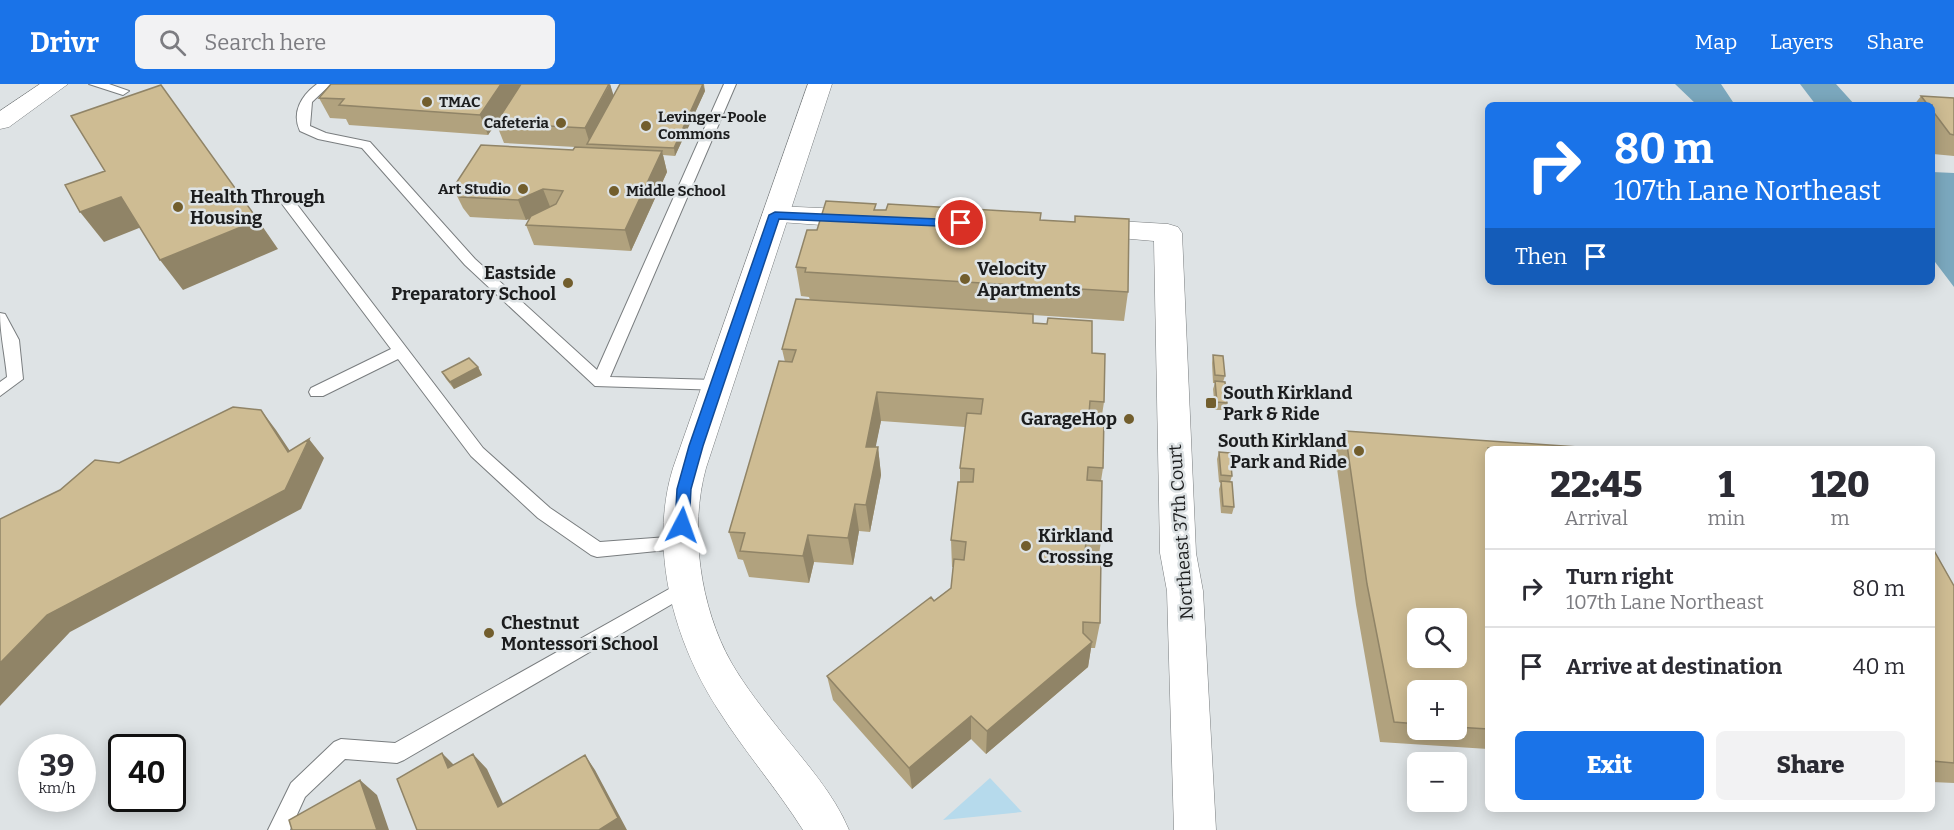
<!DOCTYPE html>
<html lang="en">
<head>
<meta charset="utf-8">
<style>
	body { margin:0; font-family:Bitter,serif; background:#f2f2f3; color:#2b2b33; height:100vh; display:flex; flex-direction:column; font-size:22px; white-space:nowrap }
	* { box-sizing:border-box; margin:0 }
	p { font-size:20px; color:#7c7c81 }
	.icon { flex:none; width:33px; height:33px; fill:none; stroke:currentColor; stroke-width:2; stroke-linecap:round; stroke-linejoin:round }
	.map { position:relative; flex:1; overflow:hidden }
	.drawer { position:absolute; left:1485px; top:362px; width:450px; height:366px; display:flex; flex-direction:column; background:#fff; border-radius:9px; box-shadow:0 3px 15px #0003 }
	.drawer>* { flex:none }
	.top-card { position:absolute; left:1485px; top:18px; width:450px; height:183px; border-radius:9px; box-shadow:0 3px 15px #0003; background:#1a73e8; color:#fff; overflow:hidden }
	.fabs { position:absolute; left:1407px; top:524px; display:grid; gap:12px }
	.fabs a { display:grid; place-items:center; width:60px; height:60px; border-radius:9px; background:#fff; box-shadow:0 3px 15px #0003; font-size:30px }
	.speed { position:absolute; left:18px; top:650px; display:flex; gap:12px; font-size:30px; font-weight:700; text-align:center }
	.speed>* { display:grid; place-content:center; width:78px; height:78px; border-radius:50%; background:#fff; box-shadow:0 3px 15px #0003; line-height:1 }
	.speed small { font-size:15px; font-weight:400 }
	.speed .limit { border:3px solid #111; border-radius:9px; background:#fff; color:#111 }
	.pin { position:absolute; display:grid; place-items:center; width:51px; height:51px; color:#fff; margin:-26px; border:3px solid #fff; border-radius:50%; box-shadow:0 2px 6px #0007 }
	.me { position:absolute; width:66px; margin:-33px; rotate:4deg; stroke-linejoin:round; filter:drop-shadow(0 0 4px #0008) }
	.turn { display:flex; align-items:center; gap:21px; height:126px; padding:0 30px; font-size:27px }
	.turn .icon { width:78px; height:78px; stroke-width:2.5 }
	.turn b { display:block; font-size:42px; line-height:51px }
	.then { display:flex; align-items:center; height:57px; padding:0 30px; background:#0003; gap:12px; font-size:22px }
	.eta { display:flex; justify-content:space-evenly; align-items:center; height:102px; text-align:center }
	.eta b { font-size:36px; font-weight:800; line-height:42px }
	.action { display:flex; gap:12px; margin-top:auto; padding:12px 30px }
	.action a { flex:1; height:69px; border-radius:9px; background:#1a73e8; color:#fff; font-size:24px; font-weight:800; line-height:69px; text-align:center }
	.action a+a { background:#f2f2f3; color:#2b2b33 }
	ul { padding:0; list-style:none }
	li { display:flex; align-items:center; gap:18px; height:78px; padding:0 30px; border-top:2px solid #e1e1e2 }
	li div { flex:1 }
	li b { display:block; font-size:22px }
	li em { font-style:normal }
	header { display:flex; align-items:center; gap:36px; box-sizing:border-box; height:84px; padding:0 30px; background:#1a73e8; color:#fff }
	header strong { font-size:28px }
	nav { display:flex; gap:33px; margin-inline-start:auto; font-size:21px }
	.search { width:420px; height:54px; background:#f2f2f3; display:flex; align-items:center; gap:15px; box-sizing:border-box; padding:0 21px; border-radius:9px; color:#7c7c81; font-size:22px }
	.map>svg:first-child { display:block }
</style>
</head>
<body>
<header>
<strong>Drivr</strong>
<div class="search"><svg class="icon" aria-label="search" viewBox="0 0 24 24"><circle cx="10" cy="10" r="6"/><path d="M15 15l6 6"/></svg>Search here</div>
<nav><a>Map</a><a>Layers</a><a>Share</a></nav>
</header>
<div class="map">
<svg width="1954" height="746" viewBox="0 0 1954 746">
	<rect width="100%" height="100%" fill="#dee3e5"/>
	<path fill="#b6daec" d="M990,694L1022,728L943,736Z"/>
	<path fill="#7ba8be" d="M1675,0H1721L1735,21H1697Z
		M1800,0H1836L1855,21H1816Z
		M1932,88L1954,89V203L1932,174Z"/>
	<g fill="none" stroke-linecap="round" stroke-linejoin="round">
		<g stroke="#797d7f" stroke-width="2">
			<path id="lane" d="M89,0H109L129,7L123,11Z
				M317,0H331L312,18L310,42L326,49L370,58L475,175L597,286L724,0H736L610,293L716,296L724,302L722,306L595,302L465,181L362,64L318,55L300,47C291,28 302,11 317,0Z
				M284,109L289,110L483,364L550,424L600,458L681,452L687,454L690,459L687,464L597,473L591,471L538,434L471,372L398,275L323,312H311L309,308L311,304L391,265L279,116V110Z
				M0,229L5,230L19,256L23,295L0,312V298L7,293C5,271 0,250 0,229Z
				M685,496L691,499L694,504L691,509L404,676L397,679L345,675L305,713L290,746H268L291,699L334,658L341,655L395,659Z"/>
		</g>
		<g stroke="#797d7f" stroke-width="1">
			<path id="street" d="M775,122L864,126L874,129L877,135L874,141L864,144L765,137L762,131L765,125Z
				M1084,135L1168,140L1178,143L1182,149L1196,469L1203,507L1216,746H1174L1167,507L1160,469L1154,157L1074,150L1070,144L1074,138Z"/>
		</g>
		<g stroke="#797d7f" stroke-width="1">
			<path id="secondary" d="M40,0H68L9,43L0,45V27Z
				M808,0H832L706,384C689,445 700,523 731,578C746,604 764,626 782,649C806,679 834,710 849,746H803C777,705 745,668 719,627C674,558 648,465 673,384Z"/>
		</g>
		<use href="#lane" fill="#fff" fill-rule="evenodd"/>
		<use href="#street" fill="#fff" fill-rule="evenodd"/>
		<use href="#secondary" fill="#fff" fill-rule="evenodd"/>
	</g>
	<path fill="#b1a27e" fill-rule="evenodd" d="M331,0H520V1L610,0L613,12L620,0H704L705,7L675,72L663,71L667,88L631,167L534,161L526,141L529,135L526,136L470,133L463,124L453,104L573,66L575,63L504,59L496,39L488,51L349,41L346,35L330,34L319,14Z
		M1921,12L1954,14V72L1933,70L1932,69V21H1914Z
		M876,126L1040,136L1128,208L1124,237L1033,231V239L1092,269L1104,318L1102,331L1103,384L1101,397V457L1099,471L1100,539L1095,564H1091L1088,583L986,670L971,655L912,705L833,616L827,592L951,504L953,483H952L951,456L960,398V384L965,343L881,337L875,363H878L881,391L870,448L859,447L853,481L814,478L809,499L749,493L743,476L738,475L729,448L785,278L782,265L810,216L809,213L801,212L796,183L817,146Z
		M1213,271L1225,292L1223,298L1227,319L1225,326H1215L1213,305L1215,299H1213L1212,279Z
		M478,283L482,291L454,305L446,295L442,288Z
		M1345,347L1488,364V665L1380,658L1356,521L1335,370ZM1418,606H1456V645H1418Z
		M1219,368L1232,392L1230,398L1234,423L1232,430L1221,429L1219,405L1221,399L1219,398L1217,375Z
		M1932,463L1954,502V699L1932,698Z"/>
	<path fill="#908467" d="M501,0H520L521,2L488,51L480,31Z
		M610,0L616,19L590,60L585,44Z
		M703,0L705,7L675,72L674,64Z
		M662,67L667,88L631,167L625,146Z
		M543,105L551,125L526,136L518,116Z
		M121,113L144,142L104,158L80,128Z
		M258,136L278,165L183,206L160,176Z
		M478,283L482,291L454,305L450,298Z
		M877,308L881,337L870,391L866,363Z
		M261,326L276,346L298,379L309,355L324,374L301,425L70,548L0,622V579L47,531Z
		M878,363L881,391L870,448L866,421Z
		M855,420L859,447L853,481L848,454Z
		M808,451L814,478L809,499L803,472Z
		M1092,558L1088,583L986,670L987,647Z
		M971,632V655L912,705L909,684Z
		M442,669L457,684H448Z
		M473,670L487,685L511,737L498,723Z
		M585,671L595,686L627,746H599Z
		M360,696L377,711L389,746H377Z"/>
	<path fill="#cebc93" stroke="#908467" stroke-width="1.5" fill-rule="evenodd" d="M331,0H501L480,31L339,21L344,15L319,14Z
		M521,0H609L585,44L496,39Z
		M620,0H703L674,64L587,60Z
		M161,1L258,136L160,176L121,113L80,128L65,101L105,87L71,32Z
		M1921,12L1954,14V51L1950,50L1932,26V21H1928Z
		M481,61L573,66L575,63L662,67L625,146L526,141L531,132L556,120L563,107L543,105L518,116L460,113L453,104Z
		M826,117L876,120L874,126H886L888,120L1041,129L1040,136L1075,138V132L1129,135L1128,208L805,188L806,184L796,183L807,146H817Z
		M796,215L1033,230V239L1047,240L1048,234L1092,237V269L1105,270L1104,318L1090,317L1089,330L1104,331L1103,384L1088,383L1087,396L1102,397L1101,457L1086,456L1085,470L1101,472L1100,539L1083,538V549L1092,558L987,647L971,632L909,684L827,592L931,513L934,517L951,504L954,475L964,476L966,458L951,456L958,398H973L974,385L960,384L967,329L981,330L983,315L877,308L866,363H878L866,421L855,420L848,454L808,451L803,472L740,467L745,449L729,448L779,277L792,278L796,266L782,265Z
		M1213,271L1223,272L1225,292L1215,291Z
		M469,274L478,283L450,298L442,288Z
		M1215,297L1225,298L1227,319L1217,318Z
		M233,323L261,326L288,368L309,355L285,406L47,531L0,579V435L60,406L95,376L119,379Z
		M1345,347L1593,364H1488V645L1456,643V606H1418V640L1394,638L1367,500ZM1418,534H1456V573H1418Z
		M1219,368L1230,369L1232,392L1221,391Z
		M1221,397L1232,398L1234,423L1223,422Z
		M1932,463L1954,502V679L1932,677Z
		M442,669L448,684L473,670L498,723L585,671L618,734L599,746H417L397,695Z
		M360,696L377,746H292L289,736Z"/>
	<path fill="#1a73e8" stroke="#114b97" stroke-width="1.5" d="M775,128L961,136L967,139L961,143L779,135L703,362L691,405L689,441L682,447L675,441L677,405L689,362L769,131Z"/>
	<g fill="#725e2d" stroke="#dee3e5" stroke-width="2">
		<circle cx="427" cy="18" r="6"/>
		<circle cx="561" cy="39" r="6"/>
		<circle cx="646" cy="42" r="6"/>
		<circle cx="523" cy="105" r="6"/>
		<circle cx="614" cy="107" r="6"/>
		<circle cx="178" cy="123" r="6"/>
		<circle cx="965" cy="195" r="6"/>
		<circle cx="568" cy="199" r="6"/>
		<rect x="1205" y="313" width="12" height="12" rx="3"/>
		<circle cx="1129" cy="335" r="6"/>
		<circle cx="1359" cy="367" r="6"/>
		<circle cx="1026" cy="462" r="6"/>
		<circle cx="489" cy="549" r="6"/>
	</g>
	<g text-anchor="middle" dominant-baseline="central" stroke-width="5" stroke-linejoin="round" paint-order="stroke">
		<g font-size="15" font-weight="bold" fill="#1c1d1e" stroke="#dee3e5" text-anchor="start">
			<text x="439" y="18">TMAC</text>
			<text x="658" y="33">Levinger-Poole<tspan x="658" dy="17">Commons</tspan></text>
			<text x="549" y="39" text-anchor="end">Cafeteria</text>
			<text x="511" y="105" text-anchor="end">Art Studio</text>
			<text x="626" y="107">Middle School</text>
		</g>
		<g font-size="18" font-weight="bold" fill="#1c1d1e" stroke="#dee3e5" text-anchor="start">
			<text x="190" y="113">Health Through<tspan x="190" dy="21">Housing</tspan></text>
			<text x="977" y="185">Velocity<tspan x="977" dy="21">Apartments</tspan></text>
			<text x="556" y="189" text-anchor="end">Eastside<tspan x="556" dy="21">Preparatory School</tspan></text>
			<text x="1223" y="309">South Kirkland<tspan x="1223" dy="21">Park &amp; Ride</tspan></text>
			<text x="1117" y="335" text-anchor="end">GarageHop</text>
			<text x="1347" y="357" text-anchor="end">South Kirkland<tspan x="1347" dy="21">Park and Ride</tspan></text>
			<text x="1038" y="452">Kirkland<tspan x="1038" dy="21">Crossing</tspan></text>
			<text x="501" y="539">Chestnut<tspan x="501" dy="21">Montessori School</tspan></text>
		</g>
		<g font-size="18" fill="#1c1d1e" stroke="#dee3e5">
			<text transform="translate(1181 448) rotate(-94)">Northeast 37th Court</text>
		</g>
	</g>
</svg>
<div class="fabs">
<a><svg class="icon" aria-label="search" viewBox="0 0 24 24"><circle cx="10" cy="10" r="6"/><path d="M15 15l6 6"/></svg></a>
<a>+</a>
<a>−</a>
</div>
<div class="speed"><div>39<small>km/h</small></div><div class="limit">40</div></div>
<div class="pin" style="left:961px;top:139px;background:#d93025"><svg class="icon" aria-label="arrive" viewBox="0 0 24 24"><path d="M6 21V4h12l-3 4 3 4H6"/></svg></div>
<svg class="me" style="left:682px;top:441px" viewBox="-20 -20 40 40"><path d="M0-17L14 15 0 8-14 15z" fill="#1a73e8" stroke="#fff" stroke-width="4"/></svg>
<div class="top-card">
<div class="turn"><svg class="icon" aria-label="right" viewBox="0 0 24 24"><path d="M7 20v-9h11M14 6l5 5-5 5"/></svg><div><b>80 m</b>107th Lane Northeast</div></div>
<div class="then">Then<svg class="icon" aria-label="arrive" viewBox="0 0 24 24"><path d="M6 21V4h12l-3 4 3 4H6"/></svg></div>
</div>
<section class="drawer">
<div class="eta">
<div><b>22:45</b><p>Arrival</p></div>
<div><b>1</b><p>min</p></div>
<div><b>120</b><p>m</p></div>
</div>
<ul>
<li><svg class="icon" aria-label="right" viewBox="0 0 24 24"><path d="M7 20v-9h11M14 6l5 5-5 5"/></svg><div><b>Turn right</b><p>107th Lane Northeast</p></div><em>80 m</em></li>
<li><svg class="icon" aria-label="arrive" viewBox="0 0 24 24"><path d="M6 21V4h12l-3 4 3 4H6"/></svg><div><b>Arrive at destination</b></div><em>40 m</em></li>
</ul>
<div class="action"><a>Exit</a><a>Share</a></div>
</section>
</div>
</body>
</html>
